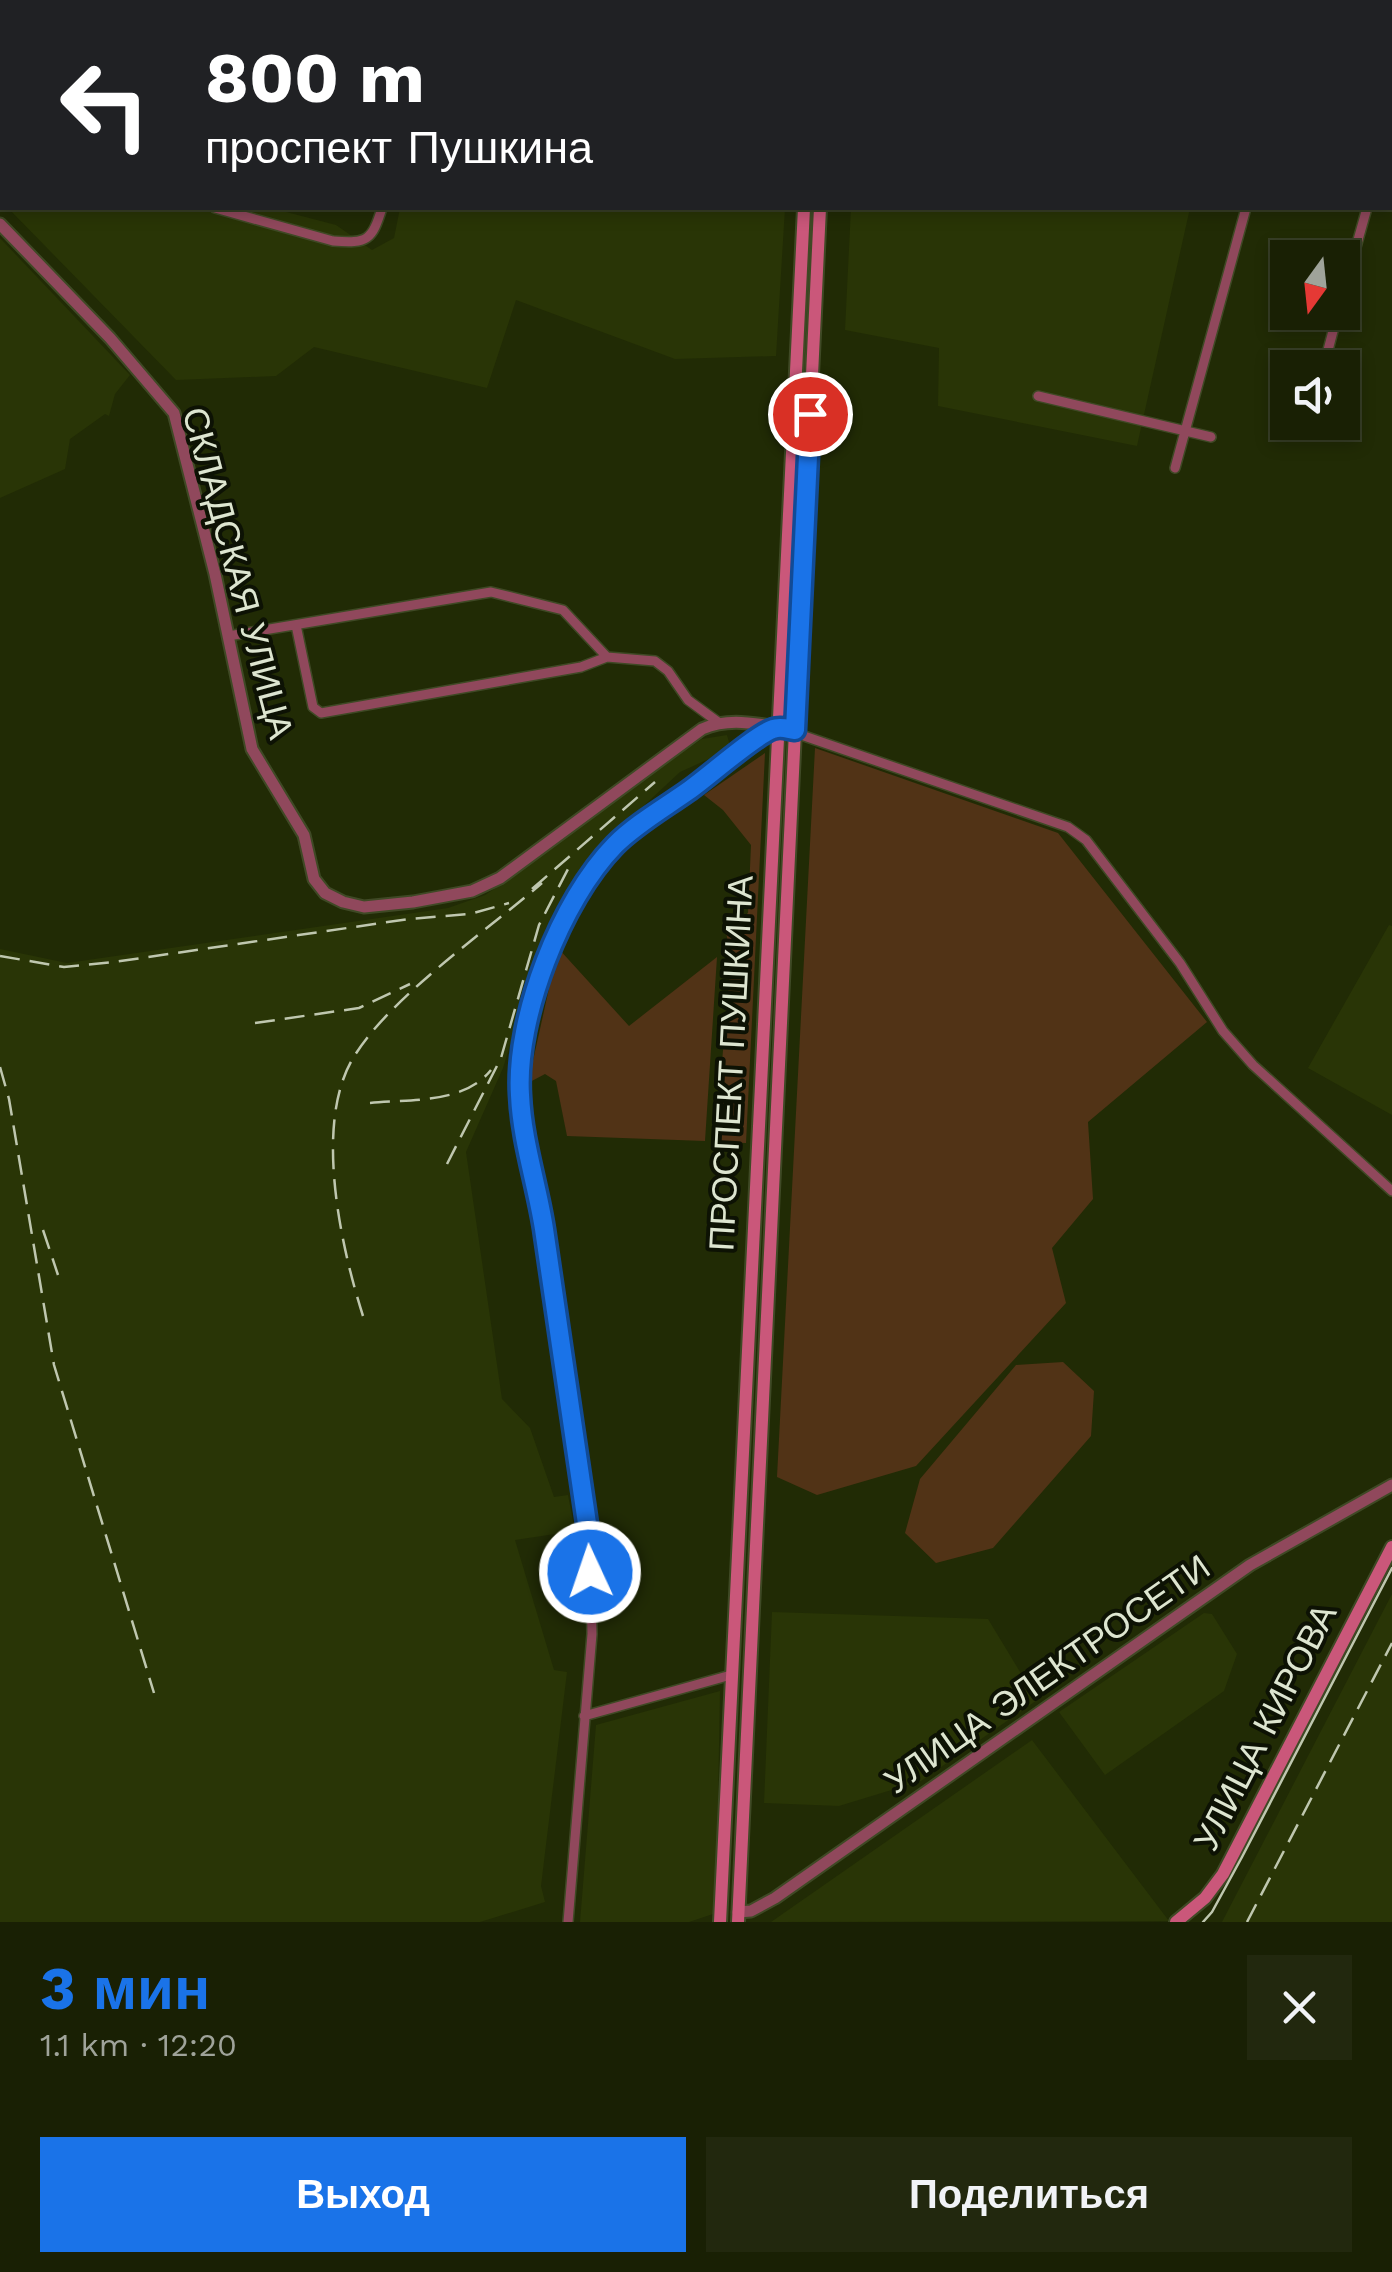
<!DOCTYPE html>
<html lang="ru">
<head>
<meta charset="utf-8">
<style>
	body { margin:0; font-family:"Work Sans",sans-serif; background:#22280e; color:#f1f3f6; height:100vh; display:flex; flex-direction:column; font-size:38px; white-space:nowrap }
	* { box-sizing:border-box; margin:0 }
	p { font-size:32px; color:#9fa39a }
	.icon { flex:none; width:55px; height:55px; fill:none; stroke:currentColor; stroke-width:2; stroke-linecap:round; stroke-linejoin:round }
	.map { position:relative; height:1922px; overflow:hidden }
	.details { display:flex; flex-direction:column; background:#192004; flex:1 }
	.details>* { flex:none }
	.banner { position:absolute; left:0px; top:0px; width:1392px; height:210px; box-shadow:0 5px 15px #0003,0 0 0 2px #373e26; background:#202124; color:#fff; overflow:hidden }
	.needle { width:65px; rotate:195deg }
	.fabs { position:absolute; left:1270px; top:240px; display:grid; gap:20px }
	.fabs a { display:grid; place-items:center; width:90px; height:90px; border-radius:0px; background:#192004; box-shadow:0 5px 15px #0003,0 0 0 2px #373e26; font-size:50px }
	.pin { position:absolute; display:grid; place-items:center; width:85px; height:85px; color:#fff; margin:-42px; border:5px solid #fff; border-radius:50%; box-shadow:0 2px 10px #0007 }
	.me { position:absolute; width:110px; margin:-55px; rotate:357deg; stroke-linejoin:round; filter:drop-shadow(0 0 8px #0008) }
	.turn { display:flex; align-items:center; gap:35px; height:210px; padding:0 40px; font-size:45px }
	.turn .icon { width:130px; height:130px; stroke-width:2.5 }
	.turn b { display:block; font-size:70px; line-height:85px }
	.round { display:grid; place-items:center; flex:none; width:105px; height:105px; border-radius:0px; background:#22280e }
	.headline { display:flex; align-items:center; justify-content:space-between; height:170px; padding:0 40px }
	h1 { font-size:60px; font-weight:700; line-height:75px; color:#1a73e8 }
	.primary-button { display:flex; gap:20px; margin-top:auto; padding:20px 40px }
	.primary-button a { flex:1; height:115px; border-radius:0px; background:#1a73e8; color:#fff; font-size:40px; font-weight:700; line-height:115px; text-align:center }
	.primary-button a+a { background:#22280e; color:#f1f3f6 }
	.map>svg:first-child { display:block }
</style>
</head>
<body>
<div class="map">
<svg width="1392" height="1922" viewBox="0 0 1392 1922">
	<rect width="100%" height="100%" fill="#212b05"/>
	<path fill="#293506" d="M8,208H271L336,225L372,250L394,238L400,208H785L776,356L675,359L516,300L487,388L314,347L276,376L176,380Z
		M851,208H1190L1137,446L938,406L939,348L845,330Z
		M0,238L130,375L115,394L109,416L105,414L70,439L65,469L0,498Z
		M727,735L731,749L680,772L592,854L546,928L503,1068L466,1152L502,1399L530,1428L554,1497L568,1495L575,1531L515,1540L554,1670L567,1672L541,1886L545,1902L480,1922H0V949L67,963L448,908L485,895L517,874L665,763L702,739Z
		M1389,925L1392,926V1115L1308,1068Z
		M1392,1594V1922H1222Z
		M772,1612L988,1619L1037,1700L921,1781L839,1806L764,1803Z
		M1204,1613L1212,1614L1237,1654L1224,1691L1105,1775L1059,1712Z
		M720,1691L716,1913L689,1922H580L596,1725Z
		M1032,1740L1169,1921L771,1922Z"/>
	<path fill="#513316" d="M815,748L1058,833L1207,1022L1088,1122L1093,1199L1052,1248L1066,1303L916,1466L817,1495L777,1477Z
		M765,753L746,1143L715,1142L731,959L726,932L748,913L751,845L723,810L704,795Z
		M558,948L629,1026L717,957L705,1141L567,1136L556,1081L545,1074L528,1083Z
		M1063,1362L1094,1391L1091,1436L993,1548L936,1563L905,1533L920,1479L1016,1365Z"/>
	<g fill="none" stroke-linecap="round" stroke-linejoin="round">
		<g stroke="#3f4925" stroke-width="12">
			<path id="minor" d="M215,0L224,2
				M668,0L678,2
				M1122,0L1131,2
				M500,2V0
				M0,64H2
				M1390,72L1392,73
				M0,204L2,202
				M215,208L333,241C368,244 372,240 382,208
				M1342,297L1367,208
				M1327,354L1338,312
				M1038,396L1211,437
				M1175,468L1246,208
				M296,625L313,707L321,713L581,667L607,657L655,661L668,671L688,700L718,722
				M228,636L491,592L563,610L607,657
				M584,1716L731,1675
				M568,1922L592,1634L590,1545L544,1228L524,1129L519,1094L525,1037L548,950L582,886L600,861L617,842L649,818L725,766L764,733L778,727L1068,827L1086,840L1180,963L1223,1031L1253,1065L1392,1191"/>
		</g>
		<g stroke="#3f4925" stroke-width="15">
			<path id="tertiary" d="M1390,192H1392
				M0,224L110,338L174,413L215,574L252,749L304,835L314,879L325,893L343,902L364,907L413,902L472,891L500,878L702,729C728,718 751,723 778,727
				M738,1912L751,1911L775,1898L1250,1565L1392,1485"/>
		</g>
		<g stroke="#3f4925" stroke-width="16">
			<path id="secondary" d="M813,2L814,0
				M832,2V0
				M720,1922L804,208
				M738,1922L820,208
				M1176,1922L1205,1898L1223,1874L1392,1547"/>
		</g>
		<use href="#minor" stroke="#90485c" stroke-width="9"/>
		<use href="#tertiary" stroke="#90485c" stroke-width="11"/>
		<use href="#secondary" stroke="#ca577a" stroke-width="12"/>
		<path stroke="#bfc7af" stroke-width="2.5" d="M1203,1922L1212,1912L1242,1857L1392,1568"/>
		<path stroke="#bfc7af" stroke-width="2.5" stroke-dasharray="20 10" stroke-linecap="butt" d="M532,889L655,782
			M0,956L64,967L114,962L409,919L470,914L509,903
			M255,1023L359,1008L410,984
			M0,1067L9,1099L54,1365L154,1693
			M370,1103C410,1099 464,1104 491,1070
			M447,1164L501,1058L539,925L568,869
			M43,1230L58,1275
			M363,1316C341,1247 314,1126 352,1060C386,1000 488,930 542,883
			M1247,1922L1392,1643"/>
	</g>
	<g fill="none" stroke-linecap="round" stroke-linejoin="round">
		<g stroke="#114b97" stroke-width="25">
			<path id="route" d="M590,1572V1544C575,1439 559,1334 544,1229C537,1184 522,1141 520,1095C515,1018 561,900 615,845C636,824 664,808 688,791C708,777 755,735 773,729C781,726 787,729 795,730L810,414"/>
		</g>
		<use href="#route" stroke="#1a73e8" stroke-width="18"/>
	</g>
	<g text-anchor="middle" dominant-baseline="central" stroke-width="8" stroke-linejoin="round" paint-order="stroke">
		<g font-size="35" fill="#dde5d0" stroke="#0d1204">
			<text transform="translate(238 573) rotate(75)">СКЛАДСКАЯ УЛИЦА</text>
			<text transform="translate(731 1063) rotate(-87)">ПРОСПЕКТ ПУШКИНА</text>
			<text transform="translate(1047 1674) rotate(-35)">УЛИЦА ЭЛЕКТРОСЕТИ</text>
			<text transform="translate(1265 1727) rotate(-63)">УЛИЦА КИРОВА</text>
		</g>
	</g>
</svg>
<div class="fabs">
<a><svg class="needle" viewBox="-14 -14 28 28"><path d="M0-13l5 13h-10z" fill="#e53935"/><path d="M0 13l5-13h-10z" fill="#9fa39a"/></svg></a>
<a><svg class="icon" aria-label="sound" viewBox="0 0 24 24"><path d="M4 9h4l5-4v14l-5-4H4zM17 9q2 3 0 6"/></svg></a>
</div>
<div class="pin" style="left:810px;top:414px;background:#d93025"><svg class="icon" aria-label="arrive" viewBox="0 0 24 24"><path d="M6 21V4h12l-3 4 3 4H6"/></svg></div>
<svg class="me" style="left:590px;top:1572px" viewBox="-20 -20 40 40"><circle r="17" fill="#1a73e8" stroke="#fff" stroke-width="3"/><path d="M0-11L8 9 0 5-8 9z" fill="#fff"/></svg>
<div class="banner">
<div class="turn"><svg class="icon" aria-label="left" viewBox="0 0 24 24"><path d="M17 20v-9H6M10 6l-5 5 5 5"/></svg><div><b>800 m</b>проспект Пушкина</div></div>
</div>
</div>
<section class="details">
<div class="headline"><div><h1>3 мин</h1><p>1.1 km · 12:20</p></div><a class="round"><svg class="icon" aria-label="close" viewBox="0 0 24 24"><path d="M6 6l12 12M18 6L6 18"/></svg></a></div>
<div class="primary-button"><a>Выход</a><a>Поделиться</a></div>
</section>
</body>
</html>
